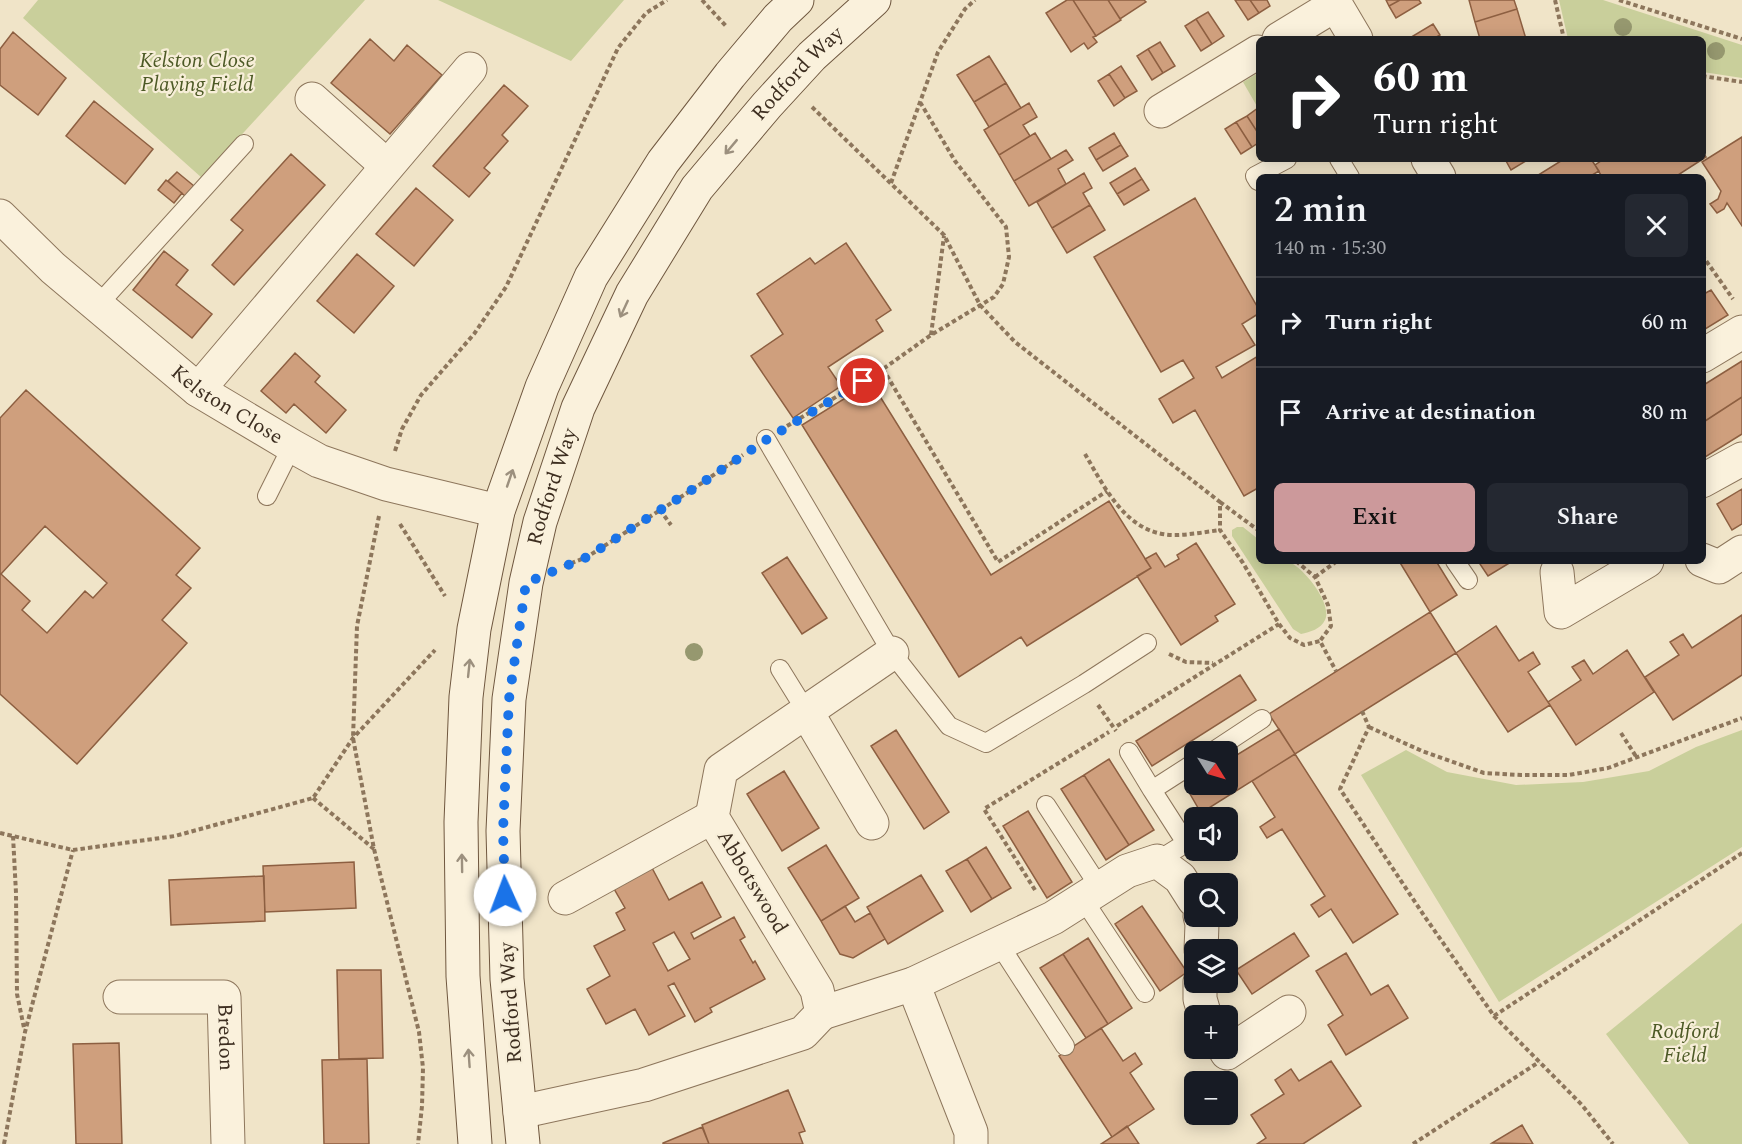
<!DOCTYPE html>
<html lang="en">
<head>
<meta charset="utf-8">
<style>
	body { margin:0; font-family:Spectral,serif; background:#242831; color:#f1f3f6; height:100vh; display:flex; flex-direction:column; font-size:22px; white-space:nowrap }
	* { box-sizing:border-box; margin:0 }
	p { font-size:20px; color:#9ea1a6 }
	.icon { flex:none; width:33px; height:33px; fill:none; stroke:currentColor; stroke-width:2; stroke-linecap:round; stroke-linejoin:round }
	.map { position:relative; flex:1; overflow:hidden }
	.side { position:absolute; left:1256px; top:174px; width:450px; height:390px; display:flex; flex-direction:column; background:#171b24; border-radius:9px; box-shadow:0 3px 15px #0003 }
	.side>* { flex:none }
	.guide { position:absolute; left:1256px; top:36px; width:450px; height:126px; border-radius:9px; box-shadow:0 3px 15px #0003; background:#202124; color:#fff; overflow:hidden }
	.needle { width:39px; rotate:127deg }
	.controls { position:absolute; left:1184px; top:741px; display:grid; gap:12px }
	.controls a { display:grid; place-items:center; width:54px; height:54px; border-radius:9px; background:#171b24; box-shadow:0 3px 15px #0003; font-size:30px }
	.pin { position:absolute; display:grid; place-items:center; width:51px; height:51px; color:#fff; margin:-26px; border:3px solid #fff; border-radius:50%; box-shadow:0 2px 6px #0007 }
	.me { position:absolute; width:66px; margin:-33px; rotate:358deg; stroke-linejoin:round; filter:drop-shadow(0 0 4px #0008) }
	.turn { display:flex; align-items:center; gap:21px; height:126px; padding:0 18px; font-size:27px }
	.turn .icon { width:78px; height:78px; stroke-width:2.5 }
	.turn b { display:block; font-size:42px; line-height:51px }
	.round { display:grid; place-items:center; flex:none; width:63px; height:63px; border-radius:9px; background:#242831 }
	.head { display:flex; align-items:center; justify-content:space-between; height:102px; padding:0 18px }
	h1 { font-size:36px; font-weight:600; line-height:45px }
	.primary-button { display:flex; gap:12px; margin-top:auto; padding:12px 18px }
	.primary-button a { flex:1; height:69px; border-radius:9px; background:#cc999b; color:#111; font-size:24px; font-weight:600; line-height:69px; text-align:center }
	.primary-button a+a { background:#242831; color:#f1f3f6 }
	ul { padding:0; list-style:none }
	li { display:flex; align-items:center; gap:18px; height:90px; padding:0 18px; border-top:2px solid #363941 }
	li div { flex:1 }
	li b { display:block; font-size:22px }
	li em { font-style:normal }
	.map>svg:first-child { display:block }
</style>
</head>
<body>
<div class="map">
<svg width="1742" height="1144" viewBox="0 0 1742 1144">
	<rect width="100%" height="100%" fill="#f0e4c8"/>
	<path fill="#c9cf9b" d="M38,0H365L202,178L23,18Z
		M438,0H624L571,61Z
		M1559,0H1603L1742,45V78L1703,72L1702,39H1568Z
		M1258,73V108L1243,82Z
		M1237,527H1243L1258,539V561C1267,561 1279,559 1287,561C1303,566 1333,604 1325,620C1321,629 1310,632 1301,634L1293,629L1232,536V530Z
		M1742,730V847L1499,1002L1361,775L1406,750L1447,772L1516,785L1583,782L1649,771L1696,747Z
		M1742,923V1144H1689L1606,1034Z"/>
	<path fill="#cf9f7d" stroke="#8d5f41" stroke-width="1.5" fill-rule="evenodd" d="M1067,0H1073L1096,36L1093,37L1097,42L1088,49L1084,43L1071,52L1046,13Z
		M1073,0H1108L1121,20L1096,36Z
		M1108,0H1144L1146,2L1120,19Z
		M1235,0H1250L1259,13L1248,20Z
		M1250,0H1267L1270,6L1259,13Z
		M1386,0H1400L1389,6Z
		M1400,0H1419L1421,3L1396,18L1389,6Z
		M1469,0H1514L1517,9L1475,22Z
		M1517,9L1526,39H1480L1475,22Z
		M1208,12L1224,36L1212,44L1196,19Z
		M1196,19L1212,44L1201,51L1185,26Z
		M1433,24L1440,35L1433,39H1408Z
		M13,32L66,78L38,115L0,85V49Z
		M370,39L394,61L407,45L442,75L390,134L331,83Z
		M1160,42L1175,66L1163,73L1148,49Z
		M1148,49L1163,73L1152,80L1137,56Z
		M989,56L1006,83L974,102L957,75Z
		M1121,66L1137,91L1125,98L1109,74Z
		M1109,74L1125,98L1114,106L1098,81Z
		M1006,83L1021,108L989,127L974,102Z
		M504,85L528,106L502,135L508,141L484,168L490,173L469,197L433,166Z
		M94,101L153,149L125,184L66,136Z
		M1029,103L1037,117L1023,125L1030,136L999,155L984,130Z
		M1258,108V133L1247,116Z
		M1247,116L1258,133V143L1252,147L1236,122Z
		M1236,122L1252,147L1241,154L1225,129Z
		M1035,133L1051,159L1014,181L999,155Z
		M1114,133L1121,145L1096,160L1089,148Z
		M1742,137V226L1727,203L1724,209L1717,213L1710,204L1718,199L1721,191L1702,162Z
		M1121,145L1128,156L1103,171L1096,160Z
		M1066,150L1073,160L1058,169L1066,184L1029,206L1014,181Z
		M1702,151L1706,157L1675,177H1602L1595,165L1604,159H1702Z
		M291,154L325,185L234,285L212,265L243,230L231,220Z
		M1505,159H1529L1511,170Z
		M1564,159H1591L1599,171L1589,177H1535Z
		M1135,168L1142,179L1117,194L1110,183Z
		M177,172L194,186L185,196L168,181Z
		M1084,173L1092,188L1083,193L1090,205L1052,228L1037,202Z
		M1142,179L1149,190L1124,205L1117,194Z
		M166,180L182,193L174,203L158,190Z
		M416,188L453,220L414,266L376,234Z
		M1195,198L1258,308V314L1242,324L1255,345L1216,367L1222,378L1258,356V488L1244,496L1195,410L1173,423L1159,399L1194,378L1183,360L1161,372L1094,257Z
		M1090,205L1105,230L1067,253L1052,228Z
		M846,243L891,310L876,320L883,331L828,367L841,386L793,418L751,356L783,334L757,294L810,258L815,264Z
		M164,251L188,270L176,285L212,314L192,338L133,290Z
		M357,254L394,286L354,333L317,301Z
		M1711,290L1728,315L1702,331V295Z
		M295,353L320,376L315,382L346,410L326,433L294,404L286,413L261,391Z
		M1742,361V397L1702,423V386Z
		M871,382L991,575L1109,501L1151,568L1027,646L1021,637L959,677L802,425Z
		M26,390L200,548L176,575L191,588L162,620L187,643L77,764L0,694V418ZM45,526L107,583L93,598L85,591L47,633L22,610L30,601L1,574Z
		M1742,397V434L1702,459V423Z
		M1742,489V524L1732,530L1717,504Z
		M1196,543L1235,604L1215,616L1218,621L1181,645L1137,576L1151,568L1145,559L1156,553L1165,567L1179,559L1177,555Z
		M787,557L827,618L802,634L762,573Z
		M1399,561H1436L1457,595L1430,612Z
		M1478,561H1510L1511,562L1488,576Z
		M1430,612L1456,653L1295,754L1269,714Z
		M1742,615V675L1673,720L1645,677L1679,655L1670,642L1683,634L1692,648Z
		M1496,626L1519,661L1533,652L1540,664L1528,672L1550,705L1508,732L1456,653Z
		M1627,650L1654,692L1576,745L1548,702L1581,680L1572,667L1584,660L1593,674Z
		M1240,675L1256,700L1152,766L1136,741Z
		M1279,729L1295,754L1201,813L1186,787L1194,782V784H1227V761Z
		M896,730L949,812L924,829L871,746Z
		M1295,754L1398,914L1353,943L1331,909L1319,917L1311,905L1325,896L1282,829L1267,838L1260,827L1275,817L1252,781Z
		M1109,759L1154,830L1129,845L1084,775Z
		M784,771L819,828L782,851L747,794Z
		M1084,775L1129,845L1106,860L1061,789Z
		M1028,811L1072,882L1047,898L1003,826Z
		M826,845L859,898L821,921L788,868Z
		M986,847L1011,888L992,899L967,859Z
		M967,859L992,899L971,912L946,871Z
		M354,862L356,908L265,912L263,866Z
		M651,866L669,900L702,882L721,917L691,933L694,939L734,917L745,937L740,940L753,963L755,961L765,979L710,1008L712,1012L695,1022L674,983L668,986L685,1016L649,1035L635,1009L606,1024L587,989L610,976L594,946L625,930L616,913L625,908L613,887ZM674,932L690,959L668,971L653,943Z
		M921,875L943,911L888,944L867,907Z
		M264,876L265,921L171,925L169,880Z
		M845,906L855,922L870,913L885,939L853,958L840,954L821,921Z
		M1142,906L1187,972L1160,991L1115,924Z
		M1294,933L1309,956L1252,994L1236,970Z
		M1088,938L1132,1008L1108,1024L1063,954Z
		M1346,953L1371,995L1388,985L1408,1018L1346,1055L1328,1025L1343,1015L1316,971Z
		M1063,954L1108,1024L1086,1038L1040,968Z
		M337,970H381L383,1058L339,1059Z
		M1101,1028L1123,1061L1135,1053L1142,1064L1130,1073L1154,1109L1112,1137L1059,1056Z
		M119,1043L122,1144H76L73,1044Z
		M367,1059L369,1144H324L322,1060Z
		M1331,1061L1361,1106L1303,1144H1257L1266,1138L1251,1115L1284,1094L1275,1080L1291,1069L1299,1081Z
		M788,1090L805,1131L799,1133L803,1144H709L702,1125Z
		M1522,1125L1533,1144L1492,1143Z
		M1127,1126L1139,1144H1101L1112,1137Z
		M702,1127L709,1144H663V1143Z"/>
	<g fill="none" stroke-linecap="round" stroke-linejoin="round">
		<g stroke="#8d765c" stroke-width="20">
			<path id="lane" d="M1339,159L1350,177
				M1258,181L1255,176L1287,159
				M97,306L244,144
				M766,439L892,653L949,726L986,743L1084,684L1147,643
				M267,496L292,446
				M1455,561L1468,580
				M780,669L806,711
				M1129,752L1152,790L1186,843L1157,861
				M1212,752L1262,719
				M1152,790L1194,763
				M1046,805L1100,888
				M1083,899L1145,993
				M999,944L1065,1046"/>
		</g>
		<g stroke="#8d765c" stroke-width="35">
			<g id="street">
				<path d="M1333,0L1356,39"/>
				<path d="M1279,39L1335,5"/>
				<path d="M312,99L387,166"/>
				<path d="M1161,111L1258,52"/>
				<path d="M1428,159L1439,177"/>
				<path id="s1" d="M0,216L53,268L198,390L292,446L319,461L386,484L498,511"/>
				<path d="M1702,356L1742,332"/>
				<path d="M198,390L470,69"/>
				<path d="M1702,481L1742,459"/>
				<path d="M1702,560L1719,567L1742,552"/>
				<path d="M1557,572L1561,612L1647,561"/>
				<path d="M806,711L872,823"/>
				<path d="M565,898L712,817"/>
				<path d="M1200,916L1202,924L1201,950"/>
				<path d="M1200,982V999L1205,1016"/>
				<path d="M913,984L971,1132V1144"/>
				<path id="s2" d="M120,997H224L228,1144"/>
				<path d="M822,1013L913,984L1053,918L1127,871L1157,861L1180,878L1194,900"/>
				<path d="M1224,1048L1227,1053L1289,1012"/>
				<path d="M520,1112L644,1085L803,1033L822,1013L817,990L712,817L721,770L892,653"/>
			</g>
		</g>
		<g stroke="#6f573f" stroke-width="35">
			<g id="secondary">
				<path d="M475,1144L463,976L461,822L466,697L474,629L498,511L542,387L591,277L663,162L730,75L778,18L797,0"/>
				<path id="s3" d="M523,1144L507,979L503,831L509,699L526,583L540,522L578,408L632,294L697,188L767,105L812,56L874,0"/>
			</g>
		</g>
		<path stroke="#8d765c" stroke-width="4" stroke-dasharray="4.5 3" stroke-linecap="butt" d="M702,0L726,26
			M1555,0L1564,39
			M1619,0L1742,39
			M1702,76L1742,82
			M812,107L944,235L980,305L1015,342L1220,502V530L1243,563L1279,624L1290,638L1304,645L1320,641L1336,671
			M891,183L938,52L965,9L975,0
			M1702,255L1733,299
			M931,335L944,236
			M883,369L998,562L1107,491
			M787,426L883,369L931,335L994,297L1003,284L1009,257L1006,227L955,161L920,102
			M395,451L402,429L421,395L474,334L506,287L618,48L646,13L667,0
			M1085,454C1105,488 1127,535 1174,535C1189,535 1205,532 1220,530
			M1220,502L1258,530
			M660,510L671,525
			M379,516L357,626L353,738L374,849L419,1032L423,1068L422,1106L418,1144
			M400,524L445,596
			M1296,561L1315,577L1328,605L1331,626L1320,641
			M564,566L587,557L690,491L743,455
			M1315,577L1337,561
			M1169,654L1186,662L1213,663
			M1098,705L1116,731
			M1362,711L1369,727L1340,789L1425,917L1494,1016L1582,1105L1613,1144
			M1117,726L1279,624
			M1369,727L1422,751L1484,773L1521,775H1569L1608,768L1742,718
			M1621,733L1637,758
			M313,798L374,849
			M0,833L73,850L175,836L313,798L353,738L435,650
			M13,836L16,893L17,994L24,1028
			M1035,890L984,809L1109,732
			M1494,1016L1742,853
			M4,1144L25,1032L73,850
			M1413,1144L1539,1062"/>
		<use href="#lane" stroke="#faf1dc" stroke-width="18"/>
		<use href="#street" stroke="#faf1dc" stroke-width="33"/>
		<use href="#secondary" stroke="#faf1dc" stroke-width="33"/>
	</g>
	<g fill="#96986f">
		<circle cx="1623" cy="27" r="9"/>
		<circle cx="1716" cy="51" r="9"/>
		<circle cx="694" cy="652" r="9"/>
	</g>
	<defs><path id="oneway-shaft" d="M-6 0H5M1.5-3L5.5 0L1.5 3" fill="none" stroke-width="1.6" stroke-linecap="round" stroke-linejoin="round" transform="scale(1.5)"/></defs>
	<g stroke="#9c907e">
		<use href="#oneway-shaft" transform="translate(731 147) rotate(130)"/>
		<use href="#oneway-shaft" transform="translate(624 309) rotate(115)"/>
		<use href="#oneway-shaft" transform="translate(510 478) rotate(-71)"/>
		<use href="#oneway-shaft" transform="translate(469 668) rotate(-84)"/>
		<use href="#oneway-shaft" transform="translate(462 863) rotate(-91)"/>
		<use href="#oneway-shaft" transform="translate(469 1058) rotate(-94)"/>
	</g>
	<g fill="none" stroke-linecap="round" stroke-linejoin="round">
		<path stroke="#1a73e8" stroke-width="10" stroke-dasharray="0 18" d="M505,895L503,831L509,699L526,583L587,557L690,491L766,440L863,381"/>
	</g>
	<g text-anchor="middle" dominant-baseline="central" stroke-width="4.5" stroke-linejoin="round" paint-order="stroke">
		<g font-size="21" font-style="italic" fill="#4d5a26" stroke="#f7eed8">
			<text x="197" y="61">Kelston Close<tspan x="197" dy="24">Playing Field</tspan></text>
			<text x="1685" y="1032">Rodford<tspan x="1685" dy="24">Field</tspan></text>
		</g>
		<g font-size="21" fill="#3d2e20" stroke="#f7eed8">
			<text stroke="none"><textPath href="#s3" startOffset="1149">Rodford Way</textPath></text>
			<text stroke="none"><textPath href="#s1" startOffset="296">Kelston Close</textPath></text>
			<text stroke="none"><textPath href="#s3" startOffset="663">Rodford Way</textPath></text>
			<text transform="translate(752 882) rotate(59)">Abbotswood</text>
			<text transform="translate(511 1003) rotate(-94)">Rodford Way</text>
			<text stroke="none"><textPath href="#s2" startOffset="144">Bredon</textPath></text>
		</g>
	</g>
</svg>
<div class="controls">
<a><svg class="needle" viewBox="-14 -14 28 28"><path d="M0-13l5 13h-10z" fill="#e53935"/><path d="M0 13l5-13h-10z" fill="#9ea1a6"/></svg></a>
<a><svg class="icon" aria-label="sound" viewBox="0 0 24 24"><path d="M4 9h4l5-4v14l-5-4H4zM17 9q2 3 0 6"/></svg></a>
<a><svg class="icon" aria-label="search" viewBox="0 0 24 24"><circle cx="10" cy="10" r="6"/><path d="M15 15l6 6"/></svg></a>
<a><svg class="icon" aria-label="layers" viewBox="0 0 24 24"><path d="M12 4l9 5-9 5-9-5zM3 14l9 5 9-5"/></svg></a>
<a>+</a>
<a>−</a>
</div>
<div class="pin" style="left:863px;top:381px;background:#d93025"><svg class="icon" aria-label="arrive" viewBox="0 0 24 24"><path d="M6 21V4h12l-3 4 3 4H6"/></svg></div>
<svg class="me" style="left:505px;top:895px" viewBox="-20 -20 40 40"><circle r="19" fill="#fff"/><path d="M0-13L10 11 0 6-10 11z" fill="#1a73e8"/></svg>
<div class="guide">
<div class="turn"><svg class="icon" aria-label="right" viewBox="0 0 24 24"><path d="M7 20v-9h11M14 6l5 5-5 5"/></svg><div><b>60 m</b>Turn right</div></div>
</div>
<section class="side">
<div class="head"><div><h1>2 min</h1><p>140 m · 15:30</p></div><a class="round"><svg class="icon" aria-label="close" viewBox="0 0 24 24"><path d="M6 6l12 12M18 6L6 18"/></svg></a></div>
<ul>
<li><svg class="icon" aria-label="right" viewBox="0 0 24 24"><path d="M7 20v-9h11M14 6l5 5-5 5"/></svg><div><b>Turn right</b></div><em>60 m</em></li>
<li><svg class="icon" aria-label="arrive" viewBox="0 0 24 24"><path d="M6 21V4h12l-3 4 3 4H6"/></svg><div><b>Arrive at destination</b></div><em>80 m</em></li>
</ul>
<div class="primary-button"><a>Exit</a><a>Share</a></div>
</section>
</div>
</body>
</html>
